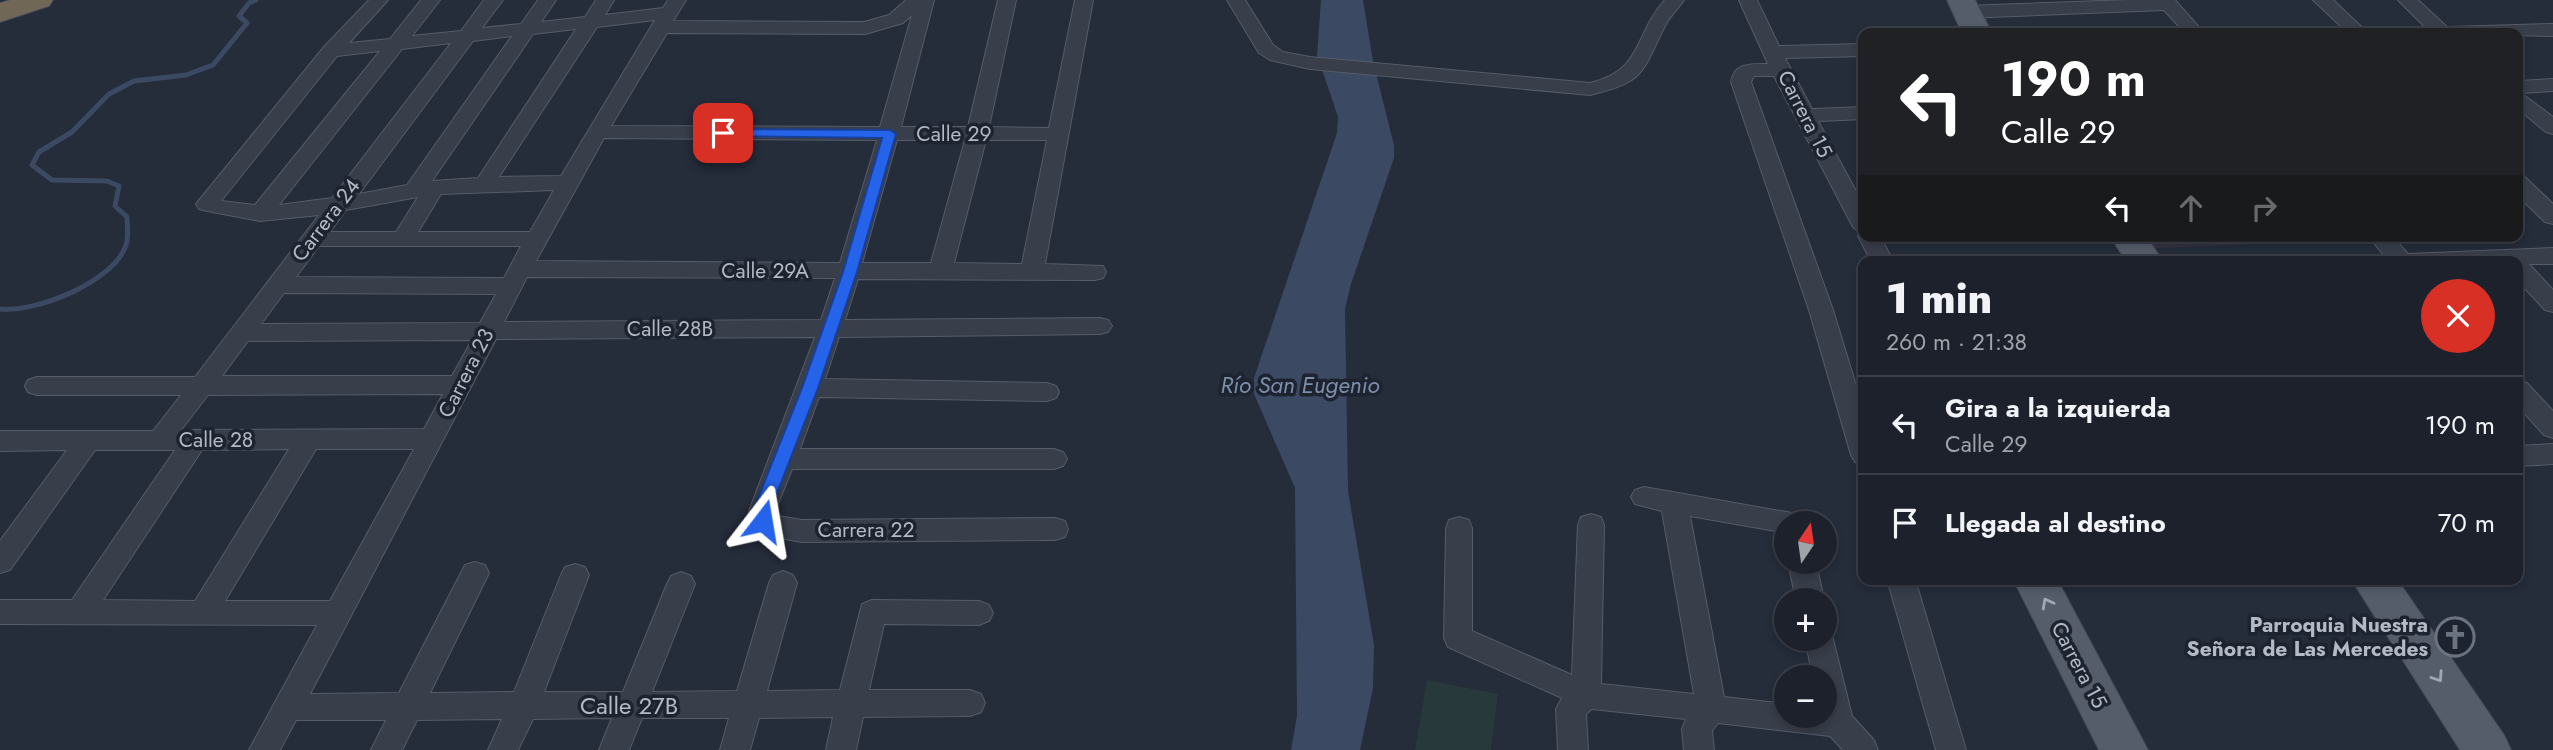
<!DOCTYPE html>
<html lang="es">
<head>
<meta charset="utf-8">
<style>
	body { margin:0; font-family:Jost,sans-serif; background:#292e38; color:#f1f3f6; height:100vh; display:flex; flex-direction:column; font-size:26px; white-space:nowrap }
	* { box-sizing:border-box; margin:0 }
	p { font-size:23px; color:#a0a3a9 }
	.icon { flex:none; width:38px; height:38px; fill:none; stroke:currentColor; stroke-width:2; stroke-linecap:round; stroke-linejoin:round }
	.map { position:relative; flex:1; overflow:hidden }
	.sheet { position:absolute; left:1858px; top:256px; width:665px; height:329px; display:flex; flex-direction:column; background:#1c212c; border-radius:14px; box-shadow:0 4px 10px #0003,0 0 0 2px #3a3e48 }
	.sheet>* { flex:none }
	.guide { position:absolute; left:1858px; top:28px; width:665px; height:214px; border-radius:14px; box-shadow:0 4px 10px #0003,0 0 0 2px #3a3e48; background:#202124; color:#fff; overflow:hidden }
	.needle { width:46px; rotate:13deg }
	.tools { position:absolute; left:1774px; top:511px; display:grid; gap:14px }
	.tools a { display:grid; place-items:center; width:63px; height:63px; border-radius:50%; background:#1c212c; box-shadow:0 4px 10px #0003,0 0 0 2px #3a3e48; font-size:35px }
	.pin { position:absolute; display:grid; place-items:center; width:60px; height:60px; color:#fff; margin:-30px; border-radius:14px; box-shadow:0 4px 10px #0006 }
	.me { position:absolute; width:77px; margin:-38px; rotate:14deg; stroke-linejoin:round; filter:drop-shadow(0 0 5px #0008) }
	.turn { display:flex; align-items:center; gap:24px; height:147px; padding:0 28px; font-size:32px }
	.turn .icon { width:91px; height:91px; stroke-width:2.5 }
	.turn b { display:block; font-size:49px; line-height:60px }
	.lanes { display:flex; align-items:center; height:66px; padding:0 28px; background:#0003; justify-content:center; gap:35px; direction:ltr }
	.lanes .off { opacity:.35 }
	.round { display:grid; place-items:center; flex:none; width:74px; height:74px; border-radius:37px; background:#292e38 }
	.head { display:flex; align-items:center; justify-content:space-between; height:119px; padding:0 28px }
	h1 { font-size:42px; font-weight:800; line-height:52px }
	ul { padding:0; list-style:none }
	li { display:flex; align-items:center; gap:21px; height:98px; padding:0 28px; border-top:2px solid #3a3e48 }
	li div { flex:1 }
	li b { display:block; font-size:26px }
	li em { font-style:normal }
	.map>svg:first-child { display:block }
</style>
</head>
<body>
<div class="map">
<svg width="2553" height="750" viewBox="0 0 2553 750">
	<rect width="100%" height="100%" fill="#252c3a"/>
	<path fill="#35333f" d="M2128,236H2342L2346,240L2138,249Z"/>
	<path fill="#28393c" d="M1427,680L1498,694L1491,750H1415Z"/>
	<path fill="#3b4962" d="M1321,0H1363L1373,61L1394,145V158L1351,284L1345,309L1348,491L1374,645L1373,688L1360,750H1291L1297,716L1295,488L1254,394V378L1337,133L1338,117L1317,55Z"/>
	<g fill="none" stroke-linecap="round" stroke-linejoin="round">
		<path stroke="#3b4962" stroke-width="5" d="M0,309C35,313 114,282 126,245C129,237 127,225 127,217L115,206L119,186L107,181L52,180L32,165L39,152L72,132L109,94L134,81L186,75L213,65L247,23L239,16L249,3L256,0"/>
		<g stroke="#565c68" stroke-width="2">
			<path id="street" d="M369,0H388L349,43L390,39L421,0H440L412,36L461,31L484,0H503L482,28L521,24L538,0H556L541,22L585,17L596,0H614L605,15L663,8L668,0H686L673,21L864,22L889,15L906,0H934L901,127H968L998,0H1016L989,127L1049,128L1075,0H1093L1045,264L1103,266L1106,272L1103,278L1095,280L858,279L845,320L1100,318L1108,320L1112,326L1108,332L1100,334L839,337L825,379L1047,383L1056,386L1059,392L1056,398L1047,401L819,397L800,449H1054L1063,452L1067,459L1063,466L1054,469H792L775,511L778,516L802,520L1055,518L1065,521L1068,529L1065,537L1055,540L802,542L773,537L754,529L749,511L815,337L496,339L310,694L399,693L465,565L475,562L485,565L489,573L430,693L514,692L561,575L565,567L575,564L585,567L589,575L544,692H623L667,584L671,576L681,572L691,576L695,584L652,692L737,691L769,583L773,575L783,571L793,575L797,583L767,691L840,690L862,604L872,600L979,601L989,605L993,613L989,621L979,625L884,624L869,690H970L981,694L985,703L981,712L970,716L863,717L856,750H826L833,717L759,718L750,750H720L729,718H642L629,750H599L612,718L533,719L518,750H488L502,719L417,720L402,750H371L386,720H296L280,750H249L317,625L0,624V600H72L175,450H95L10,570L0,573V541L67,450L0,451V431H153L181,395H37L28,392L25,386L28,380L37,377H195L319,215L260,221L207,211L199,209L196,204L324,47ZM912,15L880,127L611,126L667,33L865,34L903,23ZM655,20L561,176L499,177L597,27ZM576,29L478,178L432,181L533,34ZM512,36L407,185L359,194L473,41ZM451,43L332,198L279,205L402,49ZM380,51L255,205L221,201L337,56ZM604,138L877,140L840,263L536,261ZM897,140H965L931,263H862ZM986,140H1047L1022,264L954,263ZM554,190L530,232H418L441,194ZM418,197L396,232H330L346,210ZM319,246H521L504,278L296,277ZM527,277L835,278L821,320L504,322ZM284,293L496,294L480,323L261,324ZM472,340L452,376H222L248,341ZM443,394L424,429L181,430L208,395ZM289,449L195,601L103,600L202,450ZM316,449H414L330,601H225Z
				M1227,0H1245L1273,45L1283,52L1310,57L1590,83C1644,70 1633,35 1665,0H1684C1678,9 1670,16 1665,26C1641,73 1646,82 1590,95L1310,69L1270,60L1259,53Z
				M1739,0H1757L1779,46L1864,44V56L1785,58L1812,109L1864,107V119L1818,121L1864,206V236H1880L1893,261H1871L1858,236L1860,233L1853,227L1774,76H1754L1751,82L1833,310L1864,412V465L1855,462L1851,455L1809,310L1731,82C1734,62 1753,64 1768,64Z
				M2129,0H2175L2204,33H2185L2164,10L1965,18L1956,12L1965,6Z
				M2313,0H2333L2368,33H2348Z
				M2398,0H2418L2447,27L2553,24V36L2431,33Z
				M2553,79V91L2521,93L2553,117V134L2546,132L2518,109V81Z
				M2518,176L2526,178L2553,204V224L2545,222L2518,196Z
				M2368,236H2392L2408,254L2553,248V264H2529L2553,290V312L2545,310L2518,281V261H2389Z
				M2518,380L2527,383L2553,411V438L2544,435L2518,406Z
				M2553,444V464L2518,466V446Z
				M1644,487L1803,515L1806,523H1787V533L1690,516L1724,697L1787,704V716H1825V677H1813L1805,639H1825V629L1829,630L1833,639L1852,716L1874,740L1878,750H1843L1830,736L1718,723L1712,731L1714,750H1684L1682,729L1686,719L1592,709L1586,714L1588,750H1558L1556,709L1562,698L1448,647L1444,638L1446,528L1449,520L1459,517L1469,520L1472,528V631L1572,675L1578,525L1581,517L1591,514L1601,517L1604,525L1601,684L1694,694L1662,511L1635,504L1631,497L1635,490Z
				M1788,562H1816L1824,600H1796Z
				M1887,579H1915L1966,750H1936Z"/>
		</g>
		<g stroke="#414753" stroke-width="2">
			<path id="primary" d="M1947,0H1975L1992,33H1962Z
				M2110,236H2146L2163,261H2126Z
				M2013,579H2057L2148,750H2099Z
				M2351,579H2397L2504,735L2511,750H2460Z"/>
		</g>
		<g stroke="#434955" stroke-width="2">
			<path id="highway" d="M10,0H53L49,6L0,22V3Z"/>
		</g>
		<use href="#street" fill="#383e4a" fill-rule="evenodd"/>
		<use href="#primary" fill="#565d6a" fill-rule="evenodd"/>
		<use href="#highway" fill="#706756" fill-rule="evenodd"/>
	</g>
	<defs><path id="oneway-chevron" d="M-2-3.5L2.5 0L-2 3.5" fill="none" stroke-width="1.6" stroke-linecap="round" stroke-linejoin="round" transform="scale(1.75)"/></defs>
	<g stroke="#a1a7b4">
		<use href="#oneway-chevron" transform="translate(2047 603) rotate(-118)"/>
		<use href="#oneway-chevron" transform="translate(2438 677) rotate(56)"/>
	</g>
	<path fill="#2563eb" stroke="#184099" stroke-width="2" d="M723,129L890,130L896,134L857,272L818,388L770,511L772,521L769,526H757L753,511L802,388L843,272L882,138L719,136V130Z"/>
	<defs>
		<g id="church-ring" transform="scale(2.0125)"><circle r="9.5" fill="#1d232f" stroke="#6b7280" stroke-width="1.5"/><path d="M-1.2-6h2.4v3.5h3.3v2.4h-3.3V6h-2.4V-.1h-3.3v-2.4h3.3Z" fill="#6b7280"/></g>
	</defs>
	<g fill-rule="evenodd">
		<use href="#church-ring" x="2455" y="637"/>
	</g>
	<g text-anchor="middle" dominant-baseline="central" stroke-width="7" stroke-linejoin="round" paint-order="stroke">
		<g font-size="21" fill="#b4b9c6" stroke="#1d232f">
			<text transform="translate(1805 114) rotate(63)">Carrera 15</text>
			<text x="954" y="134">Calle 29</text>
			<text transform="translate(326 220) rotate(-53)">Carrera 24</text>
			<text x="765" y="271">Calle 29A</text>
			<text x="670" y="329">Calle 28B</text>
			<text transform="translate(466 373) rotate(-63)">Carrera 23</text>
			<text x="216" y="440">Calle 28</text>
			<text x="866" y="530">Carrera 22</text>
			<text transform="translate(2079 665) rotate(62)">Carrera 15</text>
		</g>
		<g font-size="21" font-weight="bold" fill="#b4b9c6" stroke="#1d232f" text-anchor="end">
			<text x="2428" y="625">Parroquia Nuestra<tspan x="2428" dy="24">Señora de Las Mercedes</tspan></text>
		</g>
		<g font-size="23" font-style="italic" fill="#7d8eab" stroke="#1d232f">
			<text x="1300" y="385">Río San Eugenio</text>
		</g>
		<g font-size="24" fill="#b4b9c6" stroke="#1d232f">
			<text x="629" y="705">Calle 27B</text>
		</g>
	</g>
</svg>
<div class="tools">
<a><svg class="needle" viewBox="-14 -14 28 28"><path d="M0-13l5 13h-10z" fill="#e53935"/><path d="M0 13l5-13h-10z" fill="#a0a3a9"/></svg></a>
<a>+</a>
<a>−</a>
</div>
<div class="pin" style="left:723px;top:133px;background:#d93025"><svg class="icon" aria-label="arrive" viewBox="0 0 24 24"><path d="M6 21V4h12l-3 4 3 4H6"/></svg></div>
<svg class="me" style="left:763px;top:521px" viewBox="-20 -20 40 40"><path d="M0-17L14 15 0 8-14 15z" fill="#2563eb" stroke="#fff" stroke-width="4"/></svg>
<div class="guide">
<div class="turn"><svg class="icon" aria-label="left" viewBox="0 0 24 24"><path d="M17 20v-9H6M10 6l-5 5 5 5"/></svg><div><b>190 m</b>Calle 29</div></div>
<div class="lanes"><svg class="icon" aria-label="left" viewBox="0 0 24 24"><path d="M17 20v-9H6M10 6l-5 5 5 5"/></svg><svg class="icon off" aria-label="ahead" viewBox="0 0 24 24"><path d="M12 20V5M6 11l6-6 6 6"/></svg><svg class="icon off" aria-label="right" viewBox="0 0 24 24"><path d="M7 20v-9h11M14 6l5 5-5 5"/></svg></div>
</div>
<section class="sheet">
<div class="head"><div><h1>1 min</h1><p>260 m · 21:38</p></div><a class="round" style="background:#d93025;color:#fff"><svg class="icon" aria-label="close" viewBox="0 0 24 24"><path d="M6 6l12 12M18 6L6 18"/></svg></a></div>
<ul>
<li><svg class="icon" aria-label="left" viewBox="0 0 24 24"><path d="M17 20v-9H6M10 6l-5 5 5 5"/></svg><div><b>Gira a la izquierda</b><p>Calle 29</p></div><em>190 m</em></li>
<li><svg class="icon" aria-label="arrive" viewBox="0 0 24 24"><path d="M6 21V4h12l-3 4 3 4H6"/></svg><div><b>Llegada al destino</b></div><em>70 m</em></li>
</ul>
</section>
</div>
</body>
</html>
